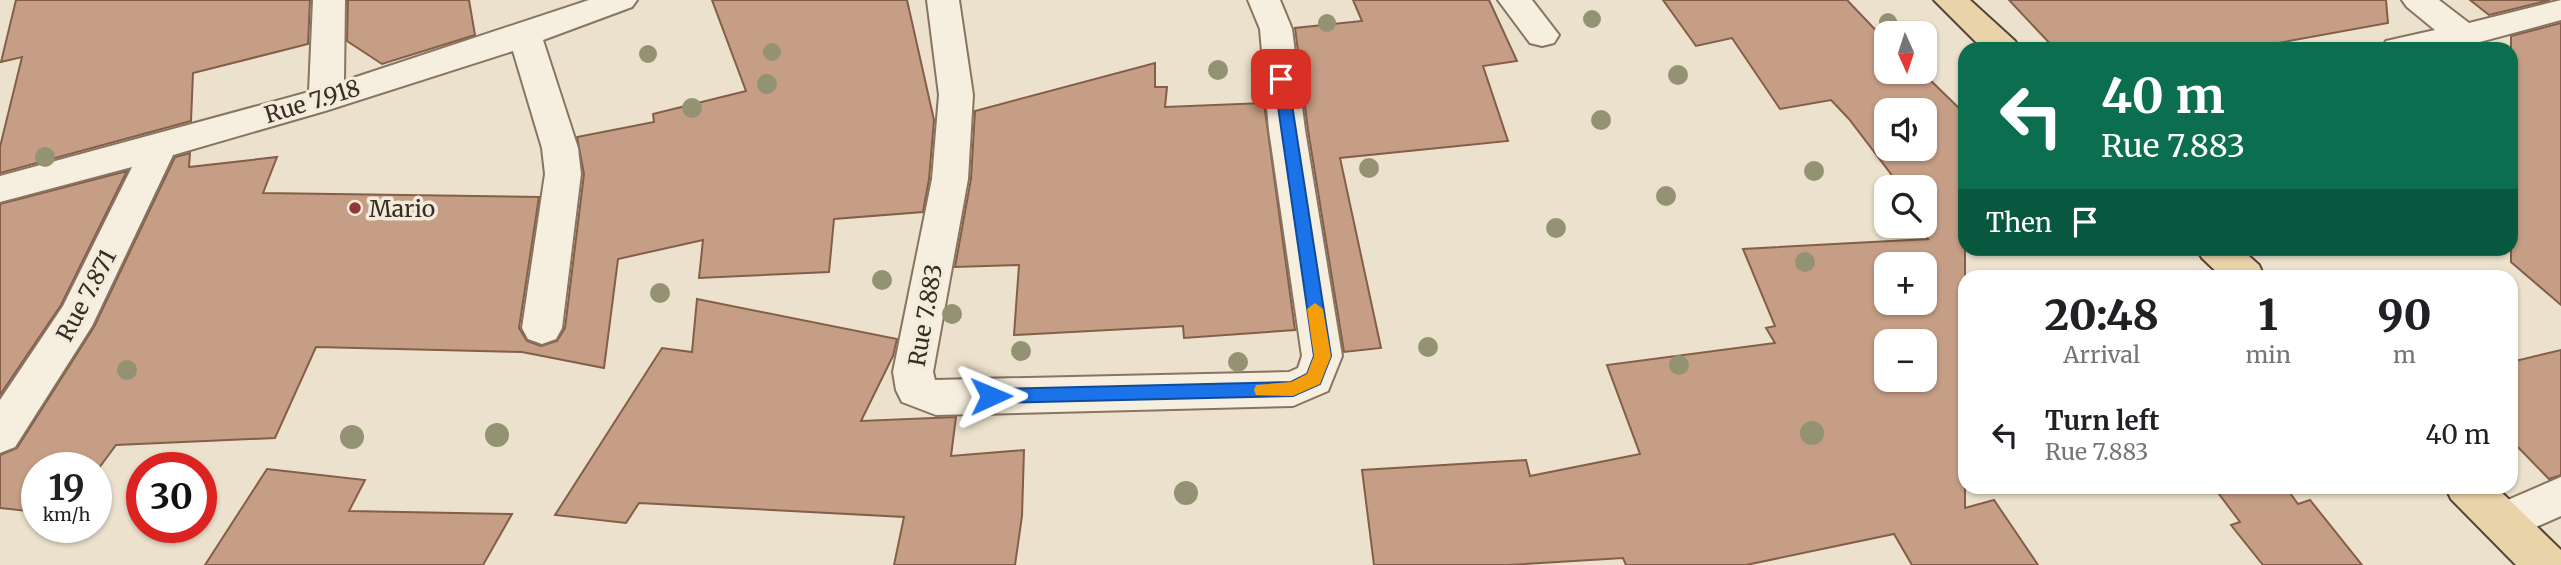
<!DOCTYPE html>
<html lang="en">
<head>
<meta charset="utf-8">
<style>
	body { margin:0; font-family:Merriweather,serif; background:#f2f2f2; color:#202124; height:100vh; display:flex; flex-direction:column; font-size:26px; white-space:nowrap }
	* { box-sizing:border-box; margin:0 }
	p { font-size:23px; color:#757577 }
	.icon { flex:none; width:38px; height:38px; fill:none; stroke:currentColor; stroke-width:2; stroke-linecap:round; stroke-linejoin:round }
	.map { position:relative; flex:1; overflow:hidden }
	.sheet { position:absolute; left:1958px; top:270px; width:560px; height:224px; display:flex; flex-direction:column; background:#fff; border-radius:21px; box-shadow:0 2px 5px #0004 }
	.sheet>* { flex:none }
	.banner { position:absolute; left:1958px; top:42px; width:560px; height:214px; border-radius:21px; box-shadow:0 2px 5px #0004; background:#0b6e4f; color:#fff; overflow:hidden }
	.needle { width:46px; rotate:177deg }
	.fabs { position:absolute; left:1874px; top:21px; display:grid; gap:14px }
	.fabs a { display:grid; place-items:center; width:63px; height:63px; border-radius:14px; background:#fff; box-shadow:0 2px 5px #0004; font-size:35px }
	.speed { position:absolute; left:21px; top:452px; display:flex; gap:14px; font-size:35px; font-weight:700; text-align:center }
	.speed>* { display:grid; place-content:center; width:91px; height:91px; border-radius:50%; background:#fff; box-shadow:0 2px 5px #0004; line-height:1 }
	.speed small { font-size:18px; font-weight:400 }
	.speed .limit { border:10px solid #d22; background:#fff; color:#111 }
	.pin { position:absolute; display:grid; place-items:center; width:60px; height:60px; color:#fff; margin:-30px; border-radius:14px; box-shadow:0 4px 10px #0006 }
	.me { position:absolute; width:77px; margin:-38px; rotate:89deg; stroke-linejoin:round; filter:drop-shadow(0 0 5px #0008) }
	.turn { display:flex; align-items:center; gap:24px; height:147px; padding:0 28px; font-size:32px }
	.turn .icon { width:91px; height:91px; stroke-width:2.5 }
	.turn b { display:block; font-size:49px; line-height:60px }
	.then { display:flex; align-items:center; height:66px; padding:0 28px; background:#0003; gap:14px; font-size:26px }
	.eta { display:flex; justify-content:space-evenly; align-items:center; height:119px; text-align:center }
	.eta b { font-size:42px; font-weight:800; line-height:49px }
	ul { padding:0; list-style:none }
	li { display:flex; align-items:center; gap:21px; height:91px; padding:0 28px }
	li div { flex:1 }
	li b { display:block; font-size:26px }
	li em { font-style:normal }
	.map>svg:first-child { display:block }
</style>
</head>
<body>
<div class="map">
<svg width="2561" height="565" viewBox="0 0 2561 565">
	<rect width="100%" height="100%" fill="#ebe1cc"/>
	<path fill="#c59e85" stroke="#845e49" stroke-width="2" fill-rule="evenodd" d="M16,0H310L308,44L193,73L191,121L0,173V147L22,57L1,62Z
		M348,0H469L475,35L382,64L347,41Z
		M712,0H907L934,120L929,179L923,212L834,219L829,272L699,278L703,240L618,259L604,368L522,352L316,347L275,438L116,445L96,472V467H37V512L0,508V455L17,448L94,327L175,157L190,153L189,167L277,157L263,193L539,197L519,328L527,341L541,346L557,341L565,328L584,174L577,137L654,122L653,114L746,91Z
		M1353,0H1489L1517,61L1483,66L1508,141L1340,158L1381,348L1344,352L1308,130L1295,28L1362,21Z
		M1663,0H1847L1886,41V72H1922L1965,114V508L1994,500L2038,565H1912L1894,534L1746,565H1626L1623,558L1508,565H1374L1362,470L1526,460L1530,476L1640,454L1607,365L1775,343L1766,328L1775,326L1743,249L1928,239L1919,226H1925V187H1892L1900,186L1849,119L1831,100L1780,109L1732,38L1696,46ZM1886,110H1925V149H1886ZM1886,264H1925V303H1886ZM1886,341H1925V380H1886Z
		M2009,0H2386L2388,23L2245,49H2055Z
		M2470,0H2550L2489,15Z
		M2561,23V305L2511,262V36Z
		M1155,63V87H1167L1165,107L1264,103L1295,330L1184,338L1183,326L1014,335L1019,265L955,267L971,179L975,111Z
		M127,171L61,305L0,395V204Z
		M697,299L897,339L893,356L861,421L956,417L951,456L1024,450L1022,516L1015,565H894L904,517L639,503L626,523L555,515L662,348L692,352Z
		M2561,350V475L2549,479L2511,440V362Z
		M267,469L365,480L349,511L512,514L483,565H205Z
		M2213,486H2285L2298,504L2310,500L2362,565H2263L2231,525L2240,522Z"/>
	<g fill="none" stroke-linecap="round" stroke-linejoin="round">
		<g stroke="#877461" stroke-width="4">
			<path id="minor" d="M313,0H345L344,81L589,0H637L632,7L543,40L578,148L581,174L562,328L556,339L542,344L528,339L522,328L545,174L542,148L513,51L325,111L173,155L92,326L15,447L0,453V400L63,306L132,167L0,202V176L309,92Z
				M927,0H959L973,95L968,179L933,372L935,380L1289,372L1298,368L1302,356L1269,130L1260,29L1248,0H1280L1292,29L1305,130L1342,356L1328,391L1293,406L936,415L902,402L896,390L893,372L932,179L939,95Z
				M1498,0H1532L1559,35L1554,43L1542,46L1530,43Z
				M2402,0H2439L2469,23L2561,0V20L2454,49H2381L2386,41L2435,30L2407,7Z
				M2561,477V516L2504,541L2489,536L2482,522L2489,508Z"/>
		</g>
		<g stroke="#554334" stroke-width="4">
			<path id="major" d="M1934,0H1970L2015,41L2020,49H1983Z
				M2196,248H2240L2259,265L2264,276H2221L2202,258Z
				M2445,486H2495L2561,550V565H2516L2451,499Z"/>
		</g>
		<use href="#minor" fill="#f6eede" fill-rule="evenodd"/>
		<use href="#major" fill="#e9d3a8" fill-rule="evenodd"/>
	</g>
	<g fill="#939373">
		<circle cx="1592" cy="19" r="9"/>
		<circle cx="1888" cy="22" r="9"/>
		<circle cx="1327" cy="23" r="9"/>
		<circle cx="772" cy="52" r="9"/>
		<circle cx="648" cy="54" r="9"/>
		<circle cx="1218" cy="70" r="10"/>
		<circle cx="1678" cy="75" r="10"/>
		<circle cx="767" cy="84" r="10"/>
		<circle cx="692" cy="108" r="10"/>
		<circle cx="1601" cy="120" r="10"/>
		<circle cx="45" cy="157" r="10"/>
		<circle cx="1369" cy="168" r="10"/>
		<circle cx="1814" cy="171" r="10"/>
		<circle cx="1666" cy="196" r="10"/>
		<circle cx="1556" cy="228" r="10"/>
		<circle cx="1805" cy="262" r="10"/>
		<circle cx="882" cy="280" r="10"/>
		<circle cx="660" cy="293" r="10"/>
		<circle cx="952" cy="314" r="10"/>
		<circle cx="1428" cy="347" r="10"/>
		<circle cx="1021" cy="351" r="10"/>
		<circle cx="1238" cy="362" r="10"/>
		<circle cx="1679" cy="365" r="10"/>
		<circle cx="127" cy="370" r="10"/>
		<circle cx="1812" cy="433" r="12"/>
		<circle cx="497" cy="435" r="12"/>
		<circle cx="352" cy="437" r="12"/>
		<circle cx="1186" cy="493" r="12"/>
	</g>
	<path fill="#1a73e8" stroke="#114b97" stroke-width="2" d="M1281,74L1288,79L1331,356L1320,384L1293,396L991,403L985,401L982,396L985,391L991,389L1291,382L1307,374L1314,356L1274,79Z"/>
	<path fill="#f59e0b" d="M1315,303L1323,309L1331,356L1320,384L1293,396L1256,395L1254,390L1256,385L1291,382L1307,374L1314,356L1307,309Z"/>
	<circle fill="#90373a" stroke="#f3ebdb" stroke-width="2.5" cx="355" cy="208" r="7"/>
	<g text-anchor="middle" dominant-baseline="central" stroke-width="7" stroke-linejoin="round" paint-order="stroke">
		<g font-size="23" fill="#392d23" stroke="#f3ebdb">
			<text transform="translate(312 101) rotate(-17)">Rue 7.918</text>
			<text transform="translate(86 295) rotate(-62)">Rue 7.871</text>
			<text transform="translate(925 315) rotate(-80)">Rue 7.883</text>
		</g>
		<g font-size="23" fill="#392d23" stroke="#f3ebdb" text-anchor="start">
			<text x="369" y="208">Mario</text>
		</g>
	</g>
</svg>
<div class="fabs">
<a><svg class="needle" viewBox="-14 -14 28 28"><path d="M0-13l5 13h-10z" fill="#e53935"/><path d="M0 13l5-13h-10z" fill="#757577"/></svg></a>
<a><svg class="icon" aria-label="sound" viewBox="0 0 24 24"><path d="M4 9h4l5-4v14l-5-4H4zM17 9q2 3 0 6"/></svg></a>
<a><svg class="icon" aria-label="search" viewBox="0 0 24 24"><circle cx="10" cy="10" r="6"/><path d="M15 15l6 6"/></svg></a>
<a>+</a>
<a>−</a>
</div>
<div class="speed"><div>19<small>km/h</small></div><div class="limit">30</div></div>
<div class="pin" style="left:1281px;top:79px;background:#d93025"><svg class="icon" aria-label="arrive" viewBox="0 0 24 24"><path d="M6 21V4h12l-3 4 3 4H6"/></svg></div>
<svg class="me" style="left:991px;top:396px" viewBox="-20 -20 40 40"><path d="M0-17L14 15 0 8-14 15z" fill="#1a73e8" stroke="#fff" stroke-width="4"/></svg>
<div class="banner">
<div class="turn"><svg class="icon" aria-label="left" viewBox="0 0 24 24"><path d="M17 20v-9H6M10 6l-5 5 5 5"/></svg><div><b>40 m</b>Rue 7.883</div></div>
<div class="then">Then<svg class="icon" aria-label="arrive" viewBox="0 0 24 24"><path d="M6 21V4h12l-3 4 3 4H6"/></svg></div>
</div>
<section class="sheet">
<div class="eta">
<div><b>20:48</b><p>Arrival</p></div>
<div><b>1</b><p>min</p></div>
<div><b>90</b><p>m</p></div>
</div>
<ul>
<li><svg class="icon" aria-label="left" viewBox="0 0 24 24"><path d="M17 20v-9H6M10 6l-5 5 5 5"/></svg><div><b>Turn left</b><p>Rue 7.883</p></div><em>40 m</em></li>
</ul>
</section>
</div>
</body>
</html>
